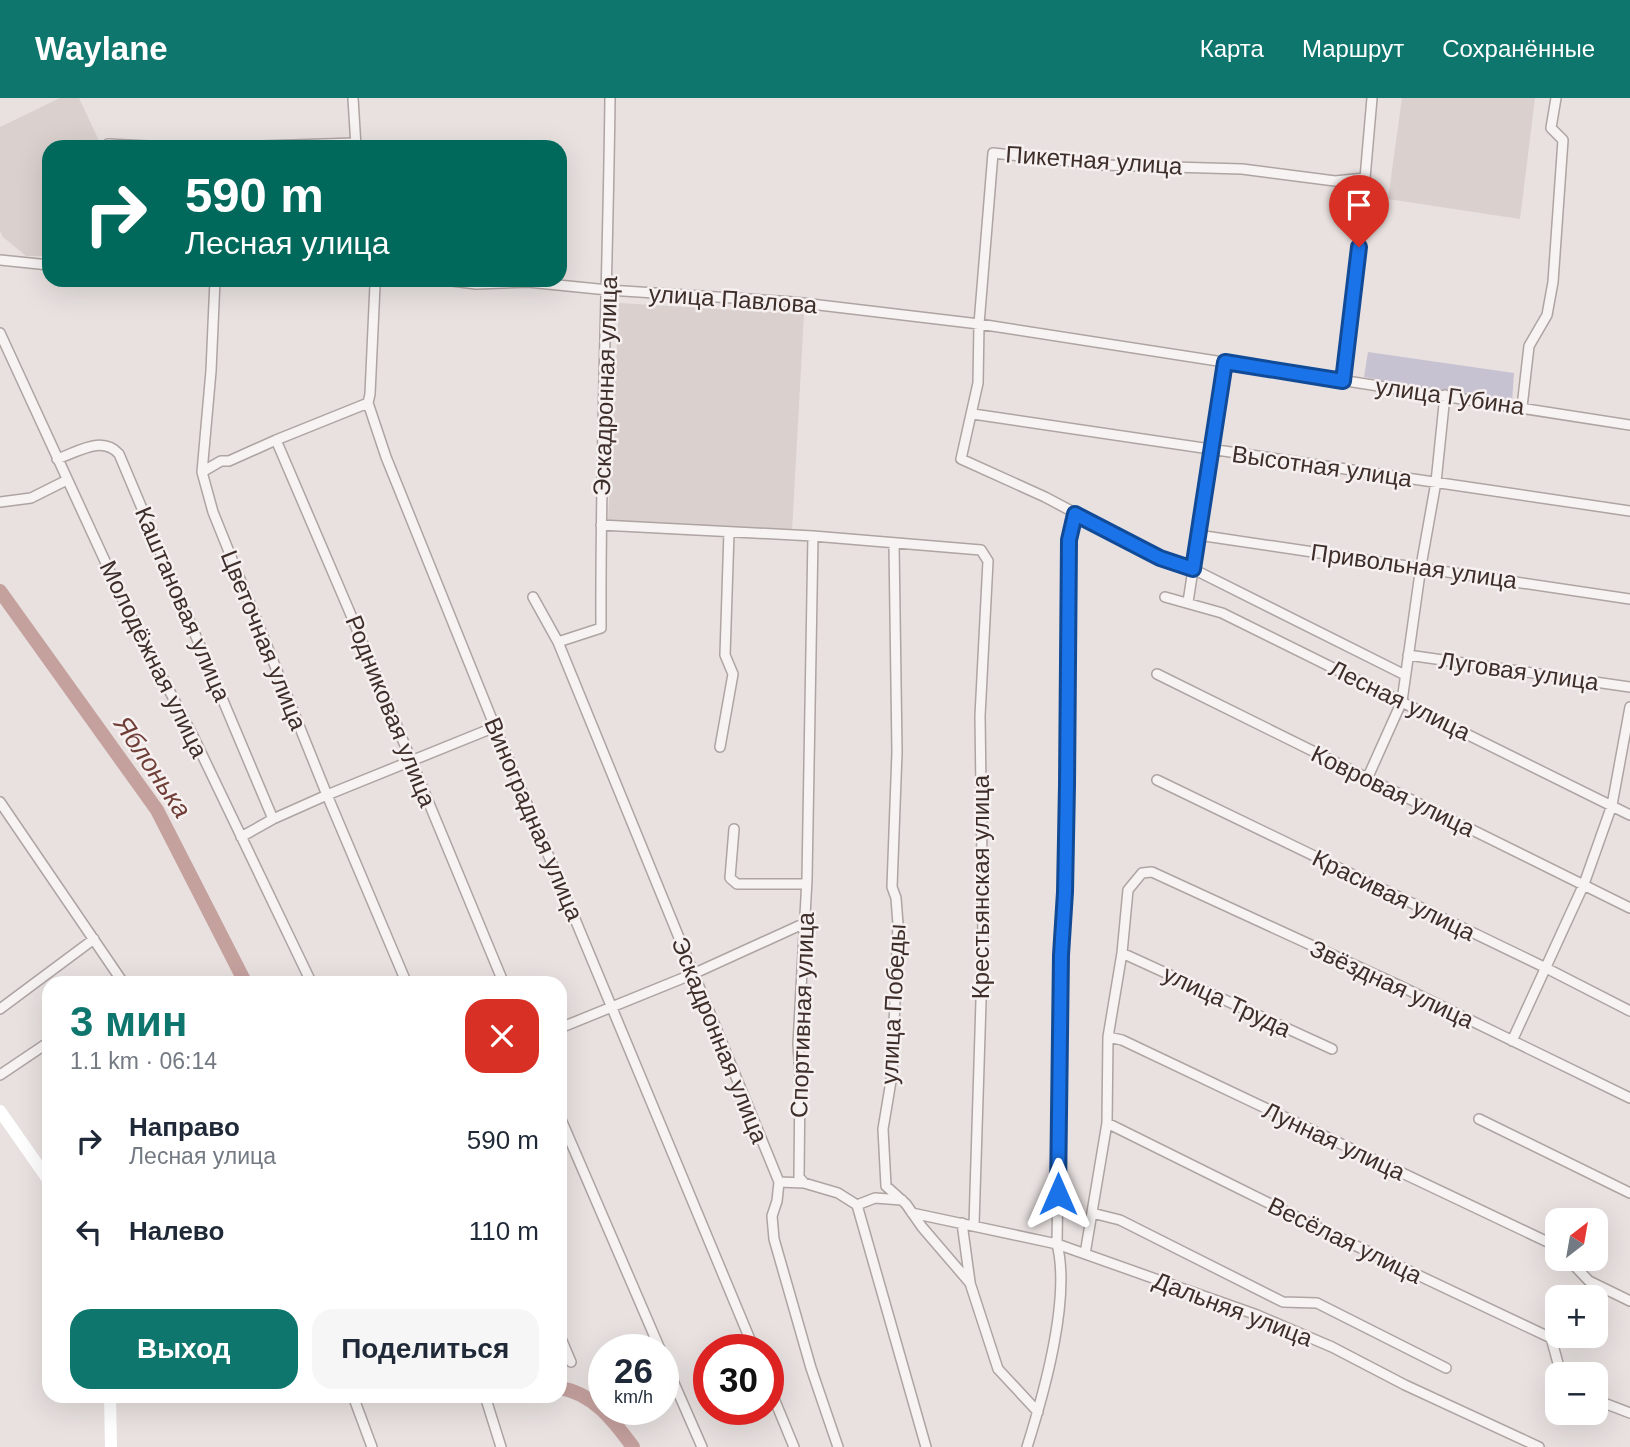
<!DOCTYPE html>
<html lang="ru">
<head>
<meta charset="utf-8">
<style>
	body { margin:0; font-family:Helvetica,sans-serif; background:#f6f6f7; color:#1f2937; height:100vh; display:flex; flex-direction:column; font-size:26px; white-space:nowrap }
	* { box-sizing:border-box; margin:0 }
	p { font-size:23px; color:#747a83 }
	.icon { flex:none; width:38px; height:38px; fill:none; stroke:currentColor; stroke-width:2; stroke-linecap:round; stroke-linejoin:round }
	.map { position:relative; flex:1; overflow:hidden }
	.drawer { position:absolute; left:42px; top:878px; width:525px; height:427px; display:flex; flex-direction:column; background:#fff; border-radius:21px; box-shadow:0 7px 28px #0002 }
	.drawer>* { flex:none }
	.banner { position:absolute; left:42px; top:42px; width:525px; height:147px; border-radius:21px; box-shadow:0 7px 28px #0002; background:#00695c; color:#fff; overflow:hidden }
	.needle { width:46px; rotate:31deg }
	.buttons { position:absolute; left:1545px; top:1110px; display:grid; gap:14px }
	.buttons a { display:grid; place-items:center; width:63px; height:63px; border-radius:14px; background:#fff; box-shadow:0 7px 28px #0002; font-size:35px }
	.speed { position:absolute; left:588px; top:1236px; display:flex; gap:14px; font-size:35px; font-weight:700; text-align:center }
	.speed>* { display:grid; place-content:center; width:91px; height:91px; border-radius:50%; background:#fff; box-shadow:0 7px 28px #0002; line-height:1 }
	.speed small { font-size:18px; font-weight:400 }
	.speed .limit { border:10px solid #d22; background:#fff; color:#111 }
	.pin { position:absolute; display:grid; place-items:center; width:60px; height:60px; color:#fff; margin:-72px -30px; border-radius:50% 50% 50% 0; rotate:-45deg; box-shadow:0 0 7px #0007 }
	.pin .icon { rotate:45deg }
	.me { position:absolute; width:77px; margin:-38px; rotate:0deg; stroke-linejoin:round; filter:drop-shadow(0 0 5px #0008) }
	.turn { display:flex; align-items:center; gap:24px; height:147px; padding:0 28px; font-size:32px }
	.turn .icon { width:91px; height:91px; stroke-width:2.5 }
	.turn b { display:block; font-size:49px; line-height:60px }
	.round { display:grid; place-items:center; flex:none; width:74px; height:74px; border-radius:21px; background:#f6f6f7 }
	.summary { display:flex; align-items:center; justify-content:space-between; height:119px; padding:0 28px }
	h1 { font-size:42px; font-weight:700; line-height:52px; color:#0f766e }
	.primary-button { display:flex; gap:14px; margin-top:auto; padding:14px 28px }
	.primary-button a { flex:1; height:80px; border-radius:21px; background:#0f766e; color:#fff; font-size:28px; font-weight:700; line-height:80px; text-align:center }
	.primary-button a+a { background:#f6f6f7; color:#1f2937 }
	ul { padding:0; list-style:none }
	li { display:flex; align-items:center; gap:21px; height:91px; padding:0 28px }
	li div { flex:1 }
	li b { display:block; font-size:26px }
	li em { font-style:normal }
	header { display:flex; align-items:center; gap:42px; box-sizing:border-box; height:98px; padding:0 35px; background:#0f766e; color:#fff }
	header strong { font-size:33px }
	nav { display:flex; gap:38px; margin-inline-start:auto; font-size:24px }
	.map>svg:first-child { display:block }
</style>
</head>
<body>
<header>
<strong>Waylane</strong>
<nav><a>Карта</a><a>Маршрут</a><a>Сохранённые</a></nav>
</header>
<div class="map">
<svg width="1630" height="1349" viewBox="0 0 1630 1349">
	<rect width="100%" height="100%" fill="#e8e1e0"/>
	<path fill="#dad0ce" d="M60,0H79L102,49H49V158H26L3,139L0,133V29Z
		M1402,0H1535L1520,121L1388,101Z
		M619,205L804,216L792,434L608,423Z"/>
	<path fill="#c7c2d1" d="M1368,254L1514,275L1512,304L1364,279Z"/>
	<g fill="none" stroke-linecap="round" stroke-linejoin="round">
		<path stroke="#c5a19e" stroke-width="14" d="M0,493L157,712L246,886
			M560,1290C593,1295 614,1323 633,1349"/>
		<g stroke="#aea4a2" stroke-width="12">
			<path id="street" d="M353,0L356,49
				M610,0C608,177 600,353 601,530L558,544L779,1084L777,1103L772,1118L774,1141L811,1270L838,1349
				M108,46L168,49
				M234,49L355,45
				M1365,80L1335,83L1242,71L1103,67L993,55L979,226L978,285L961,361L1045,399L1160,460L1193,471L1405,577
				M0,162L49,167
				M215,182L211,273L202,374L213,414L327,697L407,886
				M370,182L375,187L370,296L368,305L386,359L495,629L754,1251
				M444,182L476,186L528,184L608,192L794,204L979,226L1630,327
				M0,235L128,513L195,642L312,886
				M1343,283L1359,149L1372,0
				M1522,309L1529,248L1547,217L1553,184L1563,42L1551,30L1556,0
				M973,316L1630,413
				M276,342L348,510L504,886
				M57,361C78,354 102,337 119,356L273,721
				M202,374L221,363H229L276,342L368,305
				M0,404L31,400L67,382
				M601,427L813,438L981,452L988,463L980,618L983,839L974,1127
				M1198,437L1630,501
				M813,438L807,781L798,946L800,978L799,1079L804,1085L838,1095L857,1107L926,1349
				M894,446L897,654L892,789L896,800L898,826L892,977L883,1031L886,1088L906,1106L922,1129L970,1185L998,1271L1038,1314
				M533,499L558,544
				M1165,499L1222,515L1630,717
				M1188,504L1225,264
				M1408,557L1630,589
				M1157,576L1630,810
				M720,649L733,576L725,557L729,434
				M1367,681L1402,603L1421,468L1436,384L1445,297
				M1157,682L1546,870L1630,913
				M0,704L124,886
				M734,731L730,780L737,786H806
				M241,739L273,721L327,697L495,629
				M1122,855L1332,951
				M0,911L94,841
				M560,930L693,876L805,825
				M1108,939L1122,942L1554,1147L1558,1151
				M1512,943L1584,786L1612,707L1630,609
				M0,977L49,944
				M560,1019L660,1251
				M1479,1021L1630,1095
				M1107,1025L1329,1135L1551,1240L1561,1276
				M779,1084L804,1085
				M857,1107L875,1100L902,1102
				M912,1115L1057,1146L1257,1217L1332,1249L1405,1287L1539,1349
				M1092,1115L1120,1122L1283,1204L1317,1205L1446,1270
				M962,1125L970,1184
				M1085,1156L1107,1025L1108,939L1122,855L1128,792L1142,775L1152,774L1398,887L1630,1000
				M1567,1160L1589,1183L1630,1203
				M560,1238L571,1264
				M663,1260L702,1349
				M768,1286L794,1349
				M353,1298L372,1349
				M485,1298L501,1349
				M1596,1302L1630,1315
				M1027,1349C1044,1295 1071,1201 1057,1146L1061,857L1065,794L1067,687L1069,442L1075,416"/>
		</g>
		<use href="#street" stroke="#f7f3f3" stroke-width="9"/>
		<path stroke="#fff" stroke-width="12" d="M0,1013L49,1083
			M110,1298L111,1349"/>
	</g>
	<g fill="none" stroke-linecap="round" stroke-linejoin="round">
		<g stroke="#114b97" stroke-width="18">
			<path id="route" d="M1058,1096L1061,857L1065,794L1067,687L1069,442L1075,416L1160,460L1193,471L1225,264L1343,283L1359,149"/>
		</g>
		<use href="#route" stroke="#1a73e8" stroke-width="12"/>
	</g>
	<g text-anchor="middle" dominant-baseline="central" stroke-width="5" stroke-linejoin="round" paint-order="stroke">
		<g font-size="24" fill="#3e2e2a" stroke="#f6f0f0">
			<text transform="translate(1094 62) rotate(4)">Пикетная улица</text>
			<text transform="translate(733 201) rotate(4)">улица Павлова</text>
			<text transform="translate(605 288) rotate(-88)">Эскадронная улица</text>
			<text transform="translate(1450 298) rotate(8)">улица Губина</text>
			<text transform="translate(1322 368) rotate(8)">Высотная улица</text>
			<text transform="translate(1414 468) rotate(8)">Привольная улица</text>
			<text transform="translate(183 506) rotate(67)">Каштановая улица</text>
			<text transform="translate(264 542) rotate(68)">Цветочная улица</text>
			<text transform="translate(154 561) rotate(64)">Молодёжная улица</text>
			<text transform="translate(1519 573) rotate(8)">Луговая улица</text>
			<text transform="translate(1400 602) rotate(26)">Лесная улица</text>
			<text transform="translate(391 613) rotate(68)">Родниковая улица</text>
			<text transform="translate(1393 693) rotate(26)">Ковровая улица</text>
			<text transform="translate(534 721) rotate(67)">Виноградная улица</text>
			<text transform="translate(980 789) rotate(-90)">Крестьянская улица</text>
			<text transform="translate(1394 797) rotate(26)">Красивая улица</text>
			<text transform="translate(1392 886) rotate(25)">Звёздная улица</text>
			<text transform="translate(1227 903) rotate(25)">улица Труда</text>
			<text transform="translate(893 906) rotate(-87)">улица Победы</text>
			<text transform="translate(802 917) rotate(-88)">Спортивная улица</text>
			<text transform="translate(720 942) rotate(68)">Эскадронная улица</text>
			<text transform="translate(1334 1043) rotate(25)">Лунная улица</text>
			<text transform="translate(1345 1142) rotate(26)">Весёлая улица</text>
			<text transform="translate(1233 1211) rotate(21)">Дальняя улица</text>
		</g>
		<g font-size="26" font-style="italic" fill="#6f3e37" stroke="#f6f0f0">
			<text transform="translate(153 669) rotate(56)">Яблонька</text>
		</g>
	</g>
</svg>
<div class="buttons">
<a><svg class="needle" viewBox="-14 -14 28 28"><path d="M0-13l5 13h-10z" fill="#e53935"/><path d="M0 13l5-13h-10z" fill="#747a83"/></svg></a>
<a>+</a>
<a>−</a>
</div>
<div class="speed"><div>26<small>km/h</small></div><div class="limit">30</div></div>
<div class="pin" style="left:1359px;top:149px;background:#d93025"><svg class="icon" aria-label="arrive" viewBox="0 0 24 24"><path d="M6 21V4h12l-3 4 3 4H6"/></svg></div>
<svg class="me" style="left:1058px;top:1096px" viewBox="-20 -20 40 40"><path d="M0-17L14 15 0 8-14 15z" fill="#1a73e8" stroke="#fff" stroke-width="4"/></svg>
<div class="banner">
<div class="turn"><svg class="icon" aria-label="right" viewBox="0 0 24 24"><path d="M7 20v-9h11M14 6l5 5-5 5"/></svg><div><b>590 m</b>Лесная улица</div></div>
</div>
<section class="drawer">
<div class="summary"><div><h1>3 мин</h1><p>1.1 km · 06:14</p></div><a class="round" style="background:#d93025;color:#fff"><svg class="icon" aria-label="close" viewBox="0 0 24 24"><path d="M6 6l12 12M18 6L6 18"/></svg></a></div>
<ul>
<li><svg class="icon" aria-label="right" viewBox="0 0 24 24"><path d="M7 20v-9h11M14 6l5 5-5 5"/></svg><div><b>Направо</b><p>Лесная улица</p></div><em>590 m</em></li>
<li><svg class="icon" aria-label="left" viewBox="0 0 24 24"><path d="M17 20v-9H6M10 6l-5 5 5 5"/></svg><div><b>Налево</b></div><em>110 m</em></li>
</ul>
<div class="primary-button"><a>Выход</a><a>Поделиться</a></div>
</section>
</div>
</body>
</html>
